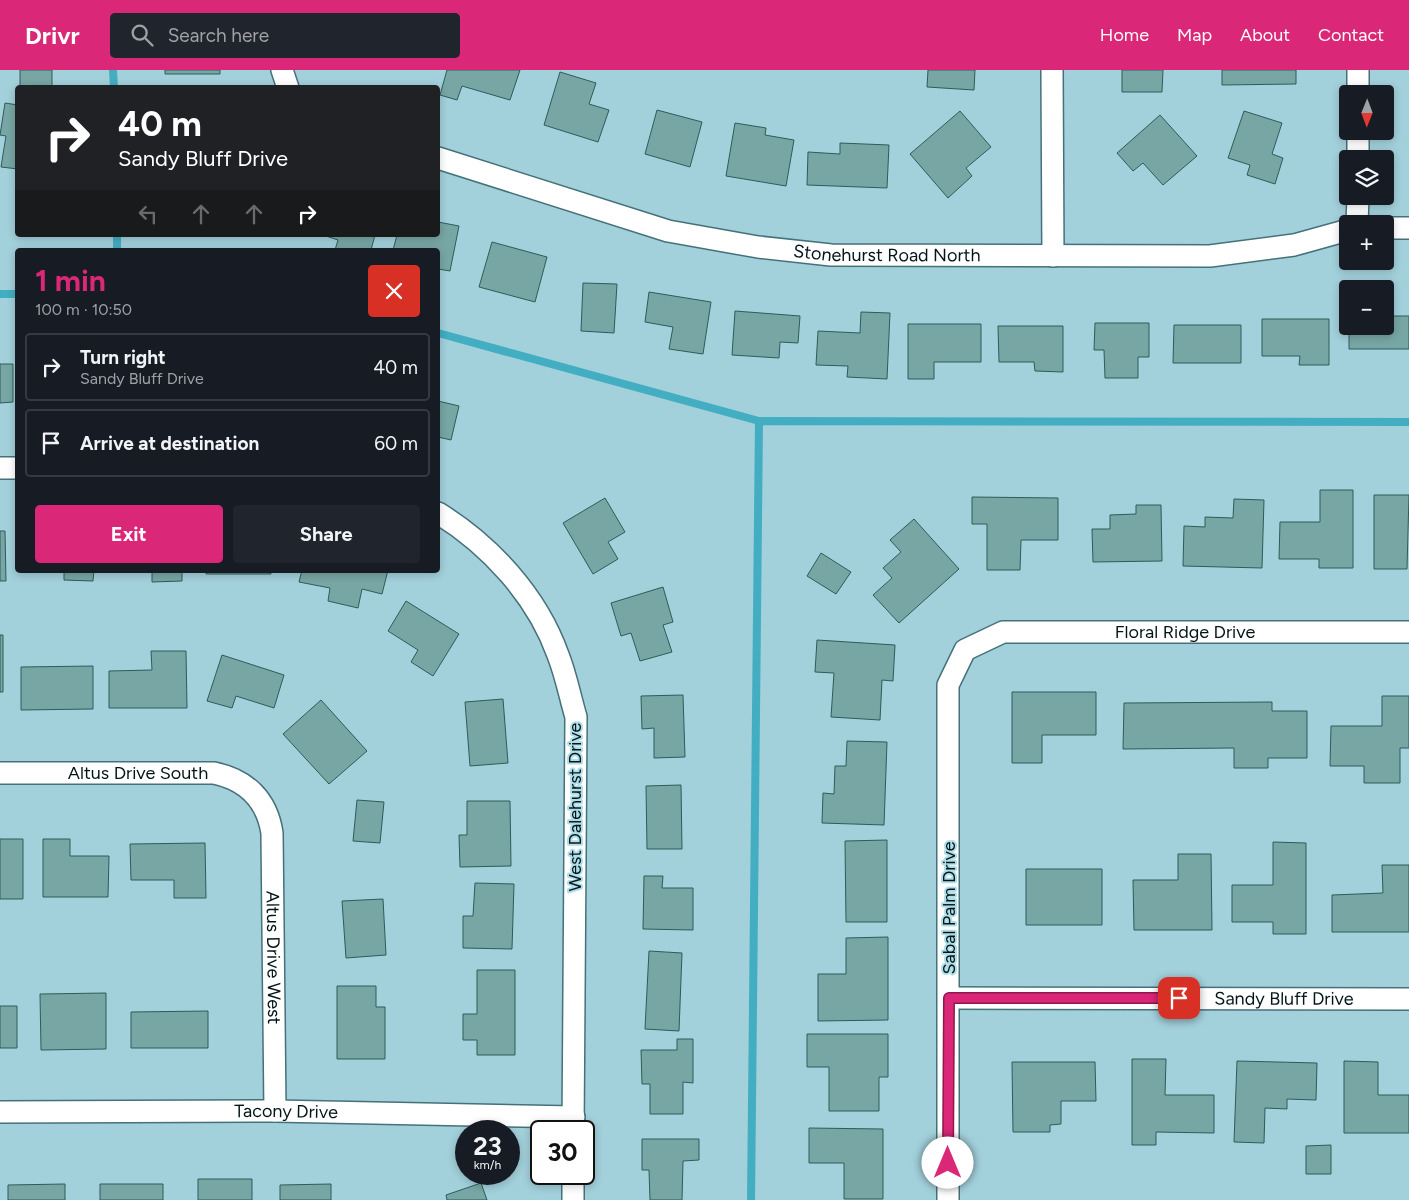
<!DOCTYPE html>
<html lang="en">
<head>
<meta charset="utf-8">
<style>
	body { margin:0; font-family:Figtree,sans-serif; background:#20242c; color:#f1f3f6; height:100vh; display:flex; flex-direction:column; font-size:19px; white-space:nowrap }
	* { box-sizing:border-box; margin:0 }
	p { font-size:16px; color:#9ea1a6 }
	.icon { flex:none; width:28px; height:28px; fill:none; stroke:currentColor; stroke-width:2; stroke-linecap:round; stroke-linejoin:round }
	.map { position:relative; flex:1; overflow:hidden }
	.panel { position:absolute; left:15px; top:178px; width:425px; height:325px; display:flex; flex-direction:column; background:#171b24; border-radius:5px; box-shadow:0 2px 8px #0003 }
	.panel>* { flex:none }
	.top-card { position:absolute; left:15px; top:15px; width:425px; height:152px; border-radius:5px; box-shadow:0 2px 8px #0003; background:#202124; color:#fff; overflow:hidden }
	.needle { width:32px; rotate:181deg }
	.controls { position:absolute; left:1339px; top:15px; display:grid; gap:10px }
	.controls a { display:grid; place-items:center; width:55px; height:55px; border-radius:5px; background:#171b24; box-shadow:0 2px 8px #0003; font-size:25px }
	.speed { position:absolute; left:455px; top:1050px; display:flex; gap:10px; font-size:25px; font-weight:700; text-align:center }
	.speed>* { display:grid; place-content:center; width:65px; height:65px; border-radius:50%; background:#171b24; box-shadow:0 2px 8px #0003; line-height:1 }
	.speed small { font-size:12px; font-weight:400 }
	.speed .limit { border:2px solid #111; border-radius:8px; background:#fff; color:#111 }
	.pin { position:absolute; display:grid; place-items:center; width:42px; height:42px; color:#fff; margin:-21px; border-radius:10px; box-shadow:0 2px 8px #0006 }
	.me { position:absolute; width:55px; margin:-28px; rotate:0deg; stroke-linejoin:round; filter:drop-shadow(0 0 4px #0008) }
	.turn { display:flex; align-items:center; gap:18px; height:105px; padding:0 20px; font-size:22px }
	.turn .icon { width:65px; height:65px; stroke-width:2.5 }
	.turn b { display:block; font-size:35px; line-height:42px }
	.lanes { display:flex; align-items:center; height:48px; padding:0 20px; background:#0003; justify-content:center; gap:25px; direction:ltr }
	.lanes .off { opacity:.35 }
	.round { display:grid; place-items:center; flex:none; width:52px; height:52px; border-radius:5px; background:#20242c }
	.summary { display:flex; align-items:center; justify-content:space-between; height:85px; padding:0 20px }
	h1 { font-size:30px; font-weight:700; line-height:38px; color:#db2777 }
	.cta { display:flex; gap:10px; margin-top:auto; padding:10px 20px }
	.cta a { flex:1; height:58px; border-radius:5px; background:#db2777; color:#fff; font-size:20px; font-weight:700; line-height:58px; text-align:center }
	.cta a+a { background:#20242c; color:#f1f3f6 }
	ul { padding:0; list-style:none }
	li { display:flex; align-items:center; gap:15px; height:68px; margin:0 10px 8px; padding:0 10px; border:2px solid #363941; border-radius:5px }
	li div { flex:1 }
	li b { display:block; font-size:19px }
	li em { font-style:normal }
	header { display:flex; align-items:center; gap:30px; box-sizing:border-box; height:70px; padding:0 25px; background:#db2777; color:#fff }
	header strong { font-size:24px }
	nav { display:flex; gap:28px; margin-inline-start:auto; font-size:18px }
	.search { width:350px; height:45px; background:#20242c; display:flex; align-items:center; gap:12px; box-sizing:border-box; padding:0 18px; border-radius:5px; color:#9ea1a6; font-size:19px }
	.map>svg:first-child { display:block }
</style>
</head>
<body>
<header>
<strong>Drivr</strong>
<div class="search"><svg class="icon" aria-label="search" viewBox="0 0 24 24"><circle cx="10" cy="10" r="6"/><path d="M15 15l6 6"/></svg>Search here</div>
<nav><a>Home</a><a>Map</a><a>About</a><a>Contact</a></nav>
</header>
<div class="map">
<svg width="1409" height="1130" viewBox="0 0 1409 1130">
	<rect width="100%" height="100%" fill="#a2d0db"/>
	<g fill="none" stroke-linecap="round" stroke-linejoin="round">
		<path stroke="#43adc1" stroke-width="8" d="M113,0L114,18
			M117,165V180
			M0,224H18
			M438,263L759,351
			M751,1130L759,351L1409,352"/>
	</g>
	<path fill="#77a6a4" stroke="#2e5c5a" d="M20,0H52V16H20Z
		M165,0H220V4H165Z
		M447,0H520L510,30L462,16L457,30L440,25Z
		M928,0H975L974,20L927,17Z
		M1122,0H1163L1162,22H1122Z
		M1222,0H1296V14L1222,15Z
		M560,2L596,13L589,34L609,40L598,72L544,55Z
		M5,33L18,35V99L1,97L6,66L0,65Z
		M657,40L702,52L690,97L645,84Z
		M960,41L991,77L966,98L972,106L948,128L910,84Z
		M1244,41L1282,53L1272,84L1283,88L1275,114L1247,105L1250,95L1228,88Z
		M1160,45L1197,86L1163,115L1143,93L1133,101L1117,83Z
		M735,53L766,58L765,65L794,70L786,116L726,106Z
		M840,73L889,75L887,118L807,115L808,82L840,84Z
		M438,152L459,156L450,201L438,199V180H393L397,165H438Z
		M323,165H375L371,180H335L338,170Z
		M492,172L547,187L535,232L479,217Z
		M583,213L617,214L614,263L581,261Z
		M649,222L711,232L703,284L669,279L673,257L645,252Z
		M735,241L800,246L798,273L780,272L779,288L732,285Z
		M861,242L890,243L887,309L847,307L848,296L816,295L818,261L860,263Z
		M1385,246H1409V279H1349V256H1385Z
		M1262,249H1329V295H1299L1300,286H1262Z
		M1095,253H1149V287H1138V308H1105L1104,280H1094Z
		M908,254H981V292H934V309H908Z
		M1174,255H1241V293H1173Z
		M998,256H1063V302L1035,301L1034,292H999Z
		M0,294H13V332L0,333Z
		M438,331L459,336L451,370L438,367Z
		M1320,420H1353V498H1319V489H1279L1280,452H1320Z
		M1374,425H1409L1407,499H1374Z
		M972,427L1058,428V470H1021L1020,500H987V454H972Z
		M605,428L625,462L608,472L618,489L593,504L563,453Z
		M1234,429L1264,430L1262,498L1183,496L1184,456L1205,457V447L1233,448Z
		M1136,435H1161L1162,491L1093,492L1092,459H1110V445L1136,444Z
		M914,449L959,499L899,553L873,525L892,508L883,498L901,482L890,470Z
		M0,461H5L6,511H0Z
		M821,483L851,502L836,524L807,506Z
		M59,500H94L93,511L64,510V500Z
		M152,500H182V511L152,512Z
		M206,500H271V504H206Z
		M302,500H388L382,524L362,519L358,538L328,531L330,518L299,512Z
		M663,517L673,552L663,555L672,582L640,591L631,563L621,566L611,533Z
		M406,531L459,564L433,606L411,592L418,580L388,561Z
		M0,565H3V622H0Z
		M817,570L895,575L893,611L882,610L880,650L831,647L834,603L815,602Z
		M151,581H186L187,638H109V601L152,600Z
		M222,585L284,605L274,638L236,626L232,638L207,631Z
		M93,596V639L21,640V597Z
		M1012,622H1096V665H1042V693H1012Z
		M683,625L685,687L654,688V658L642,659L641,626Z
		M1382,626H1409V678H1400V713H1364V696H1330L1331,656H1382Z
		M503,629L508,693L470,696L465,632Z
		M321,630L367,681L329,714L283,664Z
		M1272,632V641H1307V688H1268V698H1234V678L1123,679L1124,633Z
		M847,671L887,672L884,755L822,753L823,723L834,724L835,696H846Z
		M681,715L682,779H647L646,716Z
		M357,730L384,732L380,773L353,771Z
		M467,731H510L511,796L460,797L459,765H467Z
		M0,769H23V829H0Z
		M43,769H70V786H109L108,827H43Z
		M887,770V852H846L845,771Z
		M1273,772L1306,773V864H1273V852H1232V815H1273Z
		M205,773L206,828H174V810H131L130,774Z
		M1178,784H1211L1212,860H1134L1133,810H1178Z
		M1382,795H1409V862H1332V825L1383,823Z
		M1026,799H1102V855H1026Z
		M644,806H663L662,818H693V860L643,859Z
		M475,813L514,814L512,879L463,878V846H473Z
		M383,829L386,885L346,888L342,831Z
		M888,867V950L818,951V904H846V868Z
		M649,881L682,883L679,961L645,959Z
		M477,900H515V985H477V970H463V944H477Z
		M337,916H376V937H385V989H337Z
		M106,923V979L41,980L40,924Z
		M0,936H17V978H0Z
		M208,941V978H131V942Z
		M807,964H888V1007H879V1041H829V997H807Z
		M677,969H693V1013L683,1012V1044H650V1014H642L641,980H677Z
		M1132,989H1166L1165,1025H1214V1063L1156,1062V1075H1132Z
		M1237,991L1317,993L1316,1030L1287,1029V1039L1265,1038L1264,1073L1234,1072Z
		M1344,991L1378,992V1025H1409V1063H1344Z
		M1012,992H1095L1096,1031H1061V1054L1050,1055V1062H1013Z
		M809,1058L883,1059V1129H844V1093H809Z
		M642,1069H699V1090L683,1091L682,1130H650L649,1100H642Z
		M1331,1075V1104H1306V1076Z
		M198,1109H252V1130H198Z
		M481,1113L487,1130H447L446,1125Z
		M65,1114V1130H8V1115Z
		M100,1114H163V1130H100Z
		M331,1114V1130H280V1115Z"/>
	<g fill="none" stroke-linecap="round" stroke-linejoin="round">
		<g stroke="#45717a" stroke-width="24">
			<g id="street">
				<path d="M282,0L288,18"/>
				<path d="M1052,0L1053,186"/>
				<path d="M1358,24V0"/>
				<path id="s1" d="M438,88L668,161L758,177L831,185L1210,186L1294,175L1348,160"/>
				<path d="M1358,89V61"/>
				<path d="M1357,154L1358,126"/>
				<path d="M1385,158H1409"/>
				<path d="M0,398H18"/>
				<path d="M438,443C490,475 537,526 558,585C566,605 570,627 576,647L573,1061"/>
				<path id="s2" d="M0,703H214C247,710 267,730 272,763L275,1041"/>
				<path id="s3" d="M949,928L1409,929"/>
				<path id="s4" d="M0,1042L275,1041L574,1047"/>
				<path d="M573,1130V1104"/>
				<path id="s5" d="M948,1130V615L965,580L1003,562H1409"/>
			</g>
		</g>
		<use href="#street" stroke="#fff" stroke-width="21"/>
	</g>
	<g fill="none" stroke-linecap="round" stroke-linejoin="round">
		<g stroke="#8e194d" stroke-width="12">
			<path id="route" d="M948,1093L949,928H1179"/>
		</g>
		<use href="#route" stroke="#db2777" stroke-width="9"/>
	</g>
	<g text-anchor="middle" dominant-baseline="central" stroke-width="4" stroke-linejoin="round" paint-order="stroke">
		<g font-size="18" fill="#041518" stroke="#afdde8">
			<text stroke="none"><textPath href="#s1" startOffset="462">Stonehurst Road North</textPath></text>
			<text stroke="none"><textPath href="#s5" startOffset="778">Floral Ridge Drive</textPath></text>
			<text stroke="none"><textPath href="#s2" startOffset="138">Altus Drive South</textPath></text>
			<text transform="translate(575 737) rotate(-90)">West Dalehurst Drive</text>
			<text transform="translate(949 838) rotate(-90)">Sabal Palm Drive</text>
			<text stroke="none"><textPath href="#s2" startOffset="428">Altus Drive West</textPath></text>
			<text stroke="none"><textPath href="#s3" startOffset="335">Sandy Bluff Drive</textPath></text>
			<text stroke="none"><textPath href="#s4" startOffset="286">Tacony Drive</textPath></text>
		</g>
	</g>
</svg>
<div class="controls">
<a><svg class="needle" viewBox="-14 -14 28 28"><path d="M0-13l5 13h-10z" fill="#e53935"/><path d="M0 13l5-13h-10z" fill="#9ea1a6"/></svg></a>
<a><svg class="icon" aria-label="layers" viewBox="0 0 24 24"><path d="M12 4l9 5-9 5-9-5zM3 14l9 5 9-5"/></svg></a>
<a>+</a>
<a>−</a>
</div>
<div class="speed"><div>23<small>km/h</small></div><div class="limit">30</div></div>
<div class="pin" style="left:1179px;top:928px;background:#d93025"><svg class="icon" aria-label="arrive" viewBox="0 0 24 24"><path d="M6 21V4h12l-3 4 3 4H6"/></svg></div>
<svg class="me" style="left:948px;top:1093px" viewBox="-20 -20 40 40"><circle r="19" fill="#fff"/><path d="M0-13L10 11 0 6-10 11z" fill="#db2777"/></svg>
<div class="top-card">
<div class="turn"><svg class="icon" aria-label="right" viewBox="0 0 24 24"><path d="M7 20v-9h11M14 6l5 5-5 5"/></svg><div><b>40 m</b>Sandy Bluff Drive</div></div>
<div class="lanes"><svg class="icon off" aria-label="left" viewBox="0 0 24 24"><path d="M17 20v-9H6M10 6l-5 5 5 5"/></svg><svg class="icon off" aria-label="ahead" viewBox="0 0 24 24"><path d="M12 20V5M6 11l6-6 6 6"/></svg><svg class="icon off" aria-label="ahead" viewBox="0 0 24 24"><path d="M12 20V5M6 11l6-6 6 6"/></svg><svg class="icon" aria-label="right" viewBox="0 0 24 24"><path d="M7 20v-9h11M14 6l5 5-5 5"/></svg></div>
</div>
<section class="panel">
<div class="summary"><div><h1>1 min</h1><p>100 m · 10:50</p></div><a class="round" style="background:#d93025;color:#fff"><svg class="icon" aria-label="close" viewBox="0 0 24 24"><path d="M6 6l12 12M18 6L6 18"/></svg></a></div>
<ul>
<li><svg class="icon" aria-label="right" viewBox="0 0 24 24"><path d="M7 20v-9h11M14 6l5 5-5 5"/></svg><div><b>Turn right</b><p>Sandy Bluff Drive</p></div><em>40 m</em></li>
<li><svg class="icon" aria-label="arrive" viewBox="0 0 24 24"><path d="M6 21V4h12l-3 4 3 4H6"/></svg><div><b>Arrive at destination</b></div><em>60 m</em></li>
</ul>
<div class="cta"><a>Exit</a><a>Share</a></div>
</section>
</div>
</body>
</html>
